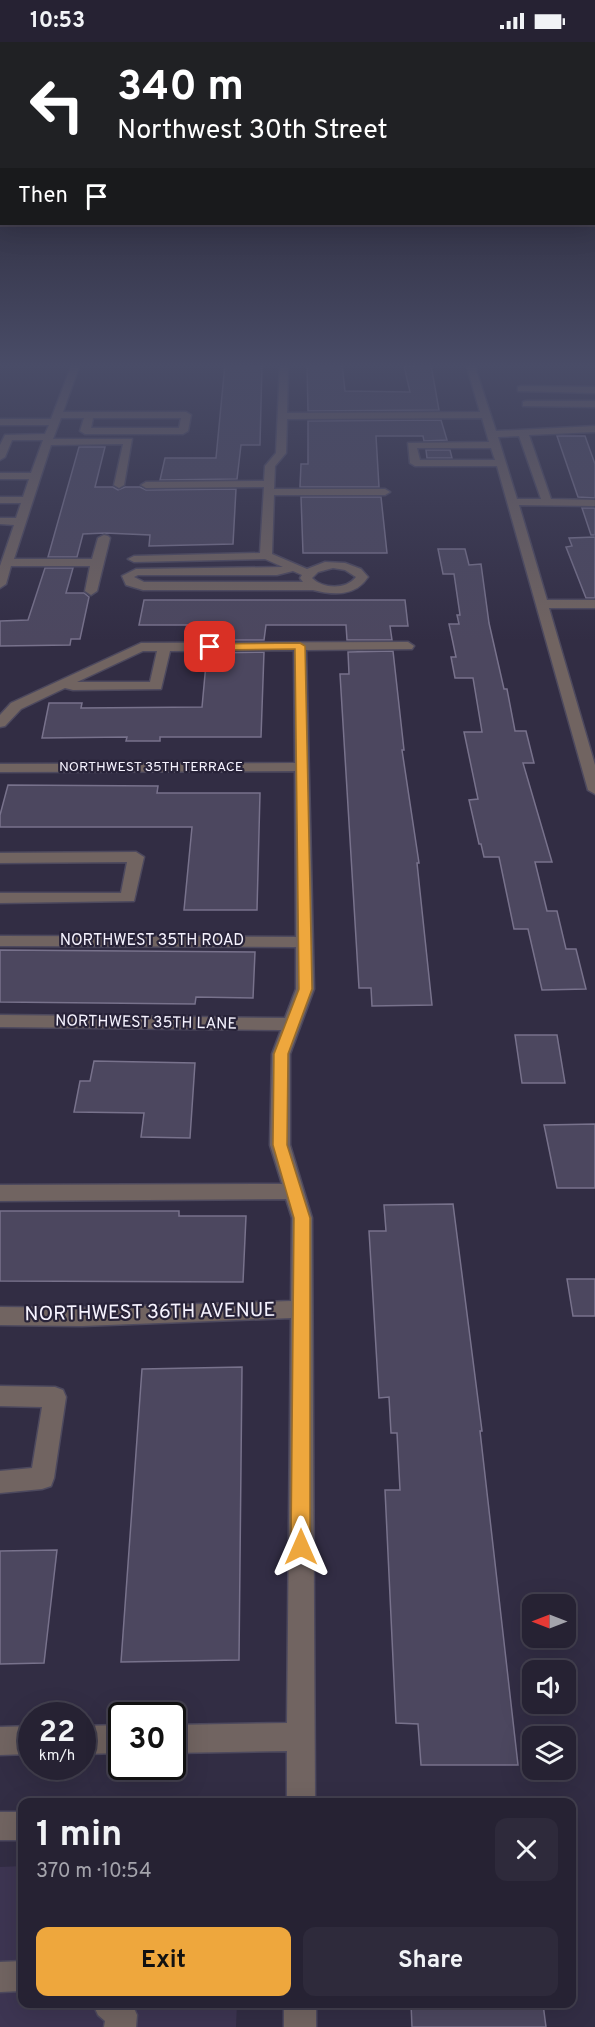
<!DOCTYPE html>
<html lang="en">
<head>
<meta charset="utf-8">
<style>
	body { margin:0; font-family:Overpass,sans-serif; background:#2e2a3b; color:#f1f3f6; height:100vh; display:flex; flex-direction:column; font-size:22px; white-space:nowrap }
	* { box-sizing:border-box; margin:0 }
	p { font-size:20px; color:#a4a4ac }
	.icon { flex:none; width:33px; height:33px; fill:none; stroke:currentColor; stroke-width:2; stroke-linecap:round; stroke-linejoin:round }
	.map { position:relative; flex:1; overflow:hidden }
	.details { position:absolute; left:18px; top:1756px; width:558px; height:210px; display:flex; flex-direction:column; background:#262233; border-radius:12px; box-shadow:0 6px 24px #0002,0 0 0 2px #423f4e }
	.details>* { flex:none }
	.hud { position:absolute; left:0px; top:0px; width:596px; height:183px; box-shadow:0 6px 24px #0002,0 0 0 2px #423f4e; background:#202124; color:#fff; overflow:hidden }
	.needle { width:39px; rotate:270deg }
	.fabs { position:absolute; left:522px; top:1552px; display:grid; gap:12px }
	.fabs a { display:grid; place-items:center; width:54px; height:54px; border-radius:12px; background:#262233; box-shadow:0 6px 24px #0002,0 0 0 2px #423f4e; font-size:30px }
	.speed { position:absolute; left:18px; top:1660px; display:flex; gap:12px; font-size:30px; font-weight:700; text-align:center }
	.speed>* { display:grid; place-content:center; width:78px; height:78px; border-radius:50%; background:#262233; box-shadow:0 6px 24px #0002,0 0 0 2px #423f4e; line-height:1 }
	.speed small { font-size:15px; font-weight:400 }
	.speed .limit { border:3px solid #111; border-radius:9px; background:#fff; color:#111 }
	.pin { position:absolute; display:grid; place-items:center; width:51px; height:51px; color:#fff; margin:-26px; border-radius:12px; box-shadow:0 3px 9px #0006 }
	.me { position:absolute; width:66px; margin:-33px; rotate:0deg; stroke-linejoin:round; filter:drop-shadow(0 0 4px #0008) }
	.turn { display:flex; align-items:center; gap:21px; height:126px; padding:0 18px; font-size:27px }
	.turn .icon { width:78px; height:78px; stroke-width:2.5 }
	.turn b { display:block; font-size:42px; line-height:51px }
	.then { display:flex; align-items:center; height:57px; padding:0 18px; background:#0003; gap:12px; font-size:22px }
	.round { display:grid; place-items:center; flex:none; width:63px; height:63px; border-radius:12px; background:#2e2a3b }
	.summary { display:flex; align-items:center; justify-content:space-between; height:102px; padding:0 18px }
	h1 { font-size:36px; font-weight:700; line-height:45px }
	.primary-button { display:flex; gap:12px; margin-top:auto; padding:12px 18px }
	.primary-button a { flex:1; height:69px; border-radius:12px; background:#eea73d; color:#111; font-size:24px; font-weight:700; line-height:69px; text-align:center }
	.primary-button a+a { background:#2e2a3b; color:#f1f3f6 }
	.status { display:flex; justify-content:space-between; align-items:center; height:42px; padding:0 30px; background:#262233; direction:ltr }
	.status svg { height:16px; fill:currentColor }
	.map>svg:first-child { display:block }
</style>
</head>
<body>
<div class="status"><b>10:53</b><svg viewBox="0 0 49 12"><path d="M0 12V9h3v3zM5 12V6h3v6zM10 12V3h3v9zM15 12V0h3v12zM26 1h20v11H26zM47 4h2v5h-2z"/></svg></div>
<div class="map">
<svg width="595" height="1985" viewBox="0 0 595 1985">
	<rect width="100%" height="100%" fill="#322d44"/>
	<path fill="#3d3552" d="M22,1824V1962H237L236,1985H0V1825Z"/>
	<path fill="#4c475f" stroke="#78728c" stroke-width="1.5" d="M225,322H262L260,403H241L237,437L160,438L165,416H216Z
		M307,322H342L345,349L410,350L404,324L431,323L439,368L308,369Z
		M441,378L447,398L424,399L423,394H376L379,445H300L301,422H308V379Z
		M557,394H585L595,422V456L578,455Z
		M79,405H105L95,445H113L118,448L125,445H140L146,448L236,447L233,502L149,504L150,493L105,491L83,492L77,515H48Z
		M426,408H450L452,416H427Z
		M301,455H381L387,511H303Z
		M582,466H595V493H591Z
		M595,495V556H586L566,505L572,504L569,496Z
		M438,507H465L469,523L481,522L489,581L504,647H507L515,689H526L534,721H523L552,820H535L547,869H557L566,907H576L586,947L542,948L528,887H514L499,815H484L481,802H479L469,758L478,757L464,690H482L473,636H455L451,615H456L449,582H459L457,573H460L454,532H443Z
		M45,526H73L66,551H84L89,555L80,597H71L70,603L0,604V579L28,578Z
		M144,558H405L408,584H390L392,598H347L346,583H266L264,598H208L209,585L203,583H139Z
		M393,609L404,708H402L419,821H417L432,963L372,964L371,946H359L340,632H349L348,610Z
		M264,610L261,695H160V699H126L127,695L42,696L49,661H82L81,666L202,665L207,611Z
		M8,743L158,744L157,751H260L257,868H184L192,785H0V773Z
		M0,908L255,910L253,956L196,955L195,962L0,960Z
		M515,993H557L565,1041H522Z
		M94,1019L195,1021L190,1096L141,1095L144,1071L74,1070L80,1039H90Z
		M595,1082V1146H557L544,1083Z
		M453,1162L482,1389H480L518,1723H421L418,1682L396,1681L385,1448H400L397,1391H391L389,1355L379,1356L369,1189H386L384,1163Z
		M0,1169H179V1174H246L243,1240L0,1239Z
		M567,1237H595V1274H573Z
		M242,1325L239,1618L121,1620L142,1327Z
		M57,1508L44,1621L0,1622V1509Z
		M411,1962H543L546,1985H412Z"/>
	<g fill="none" stroke-linecap="round" stroke-linejoin="round">
		<g stroke="#4d495e" stroke-width="3">
			<path id="minor" d="M72,322H80L63,370H186L191,373L188,389L183,392H85L80,389L84,376H61L53,397H132L124,443L119,446L114,443L123,402L51,403L14,517H92L98,496L104,493L108,494L110,496L97,549L91,553L85,549L90,524H11L6,542L0,546V524L14,483L0,482V476H16L21,461H0V455H23L29,437H0V431H31L43,398H12L5,415L0,418V403L5,393L45,392L49,383H0V377H51ZM93,376H181L179,386H91Z
				M280,322H288L287,371L480,370L466,322H474L496,389L595,384V390L529,393L551,457L595,458V464L519,463L547,558H595V566H549L595,723V752L588,748L497,424H415L410,421L408,401L489,400L482,376L287,377L286,411L275,424L274,447H385L390,450L385,453H274L272,512L307,527L325,520L345,521L361,527L368,535C355,555 333,553 313,548H143L126,543L122,534L136,527L283,525L265,517L134,520L128,517L134,514L260,511L264,445L146,446L141,443L146,440L264,439L265,424L276,411ZM519,394L541,457H517L498,395ZM417,406H491L495,418H420ZM333,526L345,528L356,535C346,548 323,547 312,536L318,530ZM293,529L302,533L300,536L303,540H144L134,535L138,533H277Z
				M521,344L595,345V351L518,349V345Z
				M526,359H595V365L523,364V360Z
				M408,600L414,604L412,607L306,608L314,947L290,1012V1103L312,1176L315,1761H287V1709L172,1711V1683L287,1681L291,1276L82,1284L0,1283V1265L82,1266L291,1259L292,1176L286,1157L0,1159V1143L282,1142L270,1103L272,1012L281,988L0,985V973L285,976L296,947V905L0,904V894L296,895L295,729L0,730V722L295,721L294,608L170,609L161,647L73,648L65,646L21,667L5,684L0,685V673L11,661L141,601ZM143,609H157L150,640H77Z
				M136,810L144,815L134,859L0,861V851H121L127,820L0,821V811Z
				M0,1344L55,1345L63,1348L66,1355L54,1436L51,1444L42,1447L0,1451V1429L32,1426L42,1365L0,1364Z
				M122,1683V1711L82,1712V1684Z
				M32,1684V1712L0,1713V1685Z
				M0,1770H22V1798H0Z
				M22,1919V1949L0,1950V1920Z
				M93,1962H132L137,1973L136,1985H104L105,1979L98,1973Z
				M284,1962H316V1985H284Z"/>
		</g>
		<use href="#minor" fill="#716461" fill-rule="evenodd"/>
	</g>
	<linearGradient id="sky" x2="0" y2="1"><stop stop-color="#1c1925"/><stop offset="0.54" stop-color="#494c67"/><stop offset="1" stop-color="#494c67" stop-opacity="0"/></linearGradient>
	<rect width="595" height="599" fill="url(#sky)"/>
	<path fill="#eea73d" stroke="#9b6d28" stroke-width="1.5" d="M300,601L305,604L312,947L288,1012L287,1103L310,1176V1505L307,1511L301,1514L294,1511L291,1505L294,1176L273,1103L274,1012L299,947L295,607L210,608L205,605L210,602Z"/>
	<g text-anchor="middle" dominant-baseline="central" stroke-width="4.5" stroke-linejoin="round" paint-order="stroke">
		<g font-size="14" fill="#f5f2fe" stroke="#282339">
			<text x="151" y="725">NORTHWEST 35TH TERRACE</text>
		</g>
		<g font-size="16" fill="#f5f2fe" stroke="#282339">
			<text x="152" y="899">NORTHWEST 35TH ROAD</text>
			<text transform="translate(146 981) rotate(1)">NORTHWEST 35TH LANE</text>
		</g>
		<g font-size="20" fill="#f5f2fe" stroke="#282339">
			<text transform="translate(150 1271) rotate(-1)">NORTHWEST 36TH AVENUE</text>
		</g>
	</g>
</svg>
<div class="fabs">
<a><svg class="needle" viewBox="-14 -14 28 28"><path d="M0-13l5 13h-10z" fill="#e53935"/><path d="M0 13l5-13h-10z" fill="#a4a4ac"/></svg></a>
<a><svg class="icon" aria-label="sound" viewBox="0 0 24 24"><path d="M4 9h4l5-4v14l-5-4H4zM17 9q2 3 0 6"/></svg></a>
<a><svg class="icon" aria-label="layers" viewBox="0 0 24 24"><path d="M12 4l9 5-9 5-9-5zM3 14l9 5 9-5"/></svg></a>
</div>
<div class="speed"><div>22<small>km/h</small></div><div class="limit">30</div></div>
<div class="pin" style="left:210px;top:605px;background:#d93025"><svg class="icon" aria-label="arrive" viewBox="0 0 24 24"><path d="M6 21V4h12l-3 4 3 4H6"/></svg></div>
<svg class="me" style="left:301px;top:1505px" viewBox="-20 -20 40 40"><path d="M0-17L14 15 0 8-14 15z" fill="#eea73d" stroke="#fff" stroke-width="4"/></svg>
<div class="hud">
<div class="turn"><svg class="icon" aria-label="left" viewBox="0 0 24 24"><path d="M17 20v-9H6M10 6l-5 5 5 5"/></svg><div><b>340 m</b>Northwest 30th Street</div></div>
<div class="then">Then<svg class="icon" aria-label="arrive" viewBox="0 0 24 24"><path d="M6 21V4h12l-3 4 3 4H6"/></svg></div>
</div>
<section class="details">
<div class="summary"><div><h1>1 min</h1><p>370 m · 10:54</p></div><a class="round"><svg class="icon" aria-label="close" viewBox="0 0 24 24"><path d="M6 6l12 12M18 6L6 18"/></svg></a></div>
<div class="primary-button"><a>Exit</a><a>Share</a></div>
</section>
</div>
</body>
</html>
